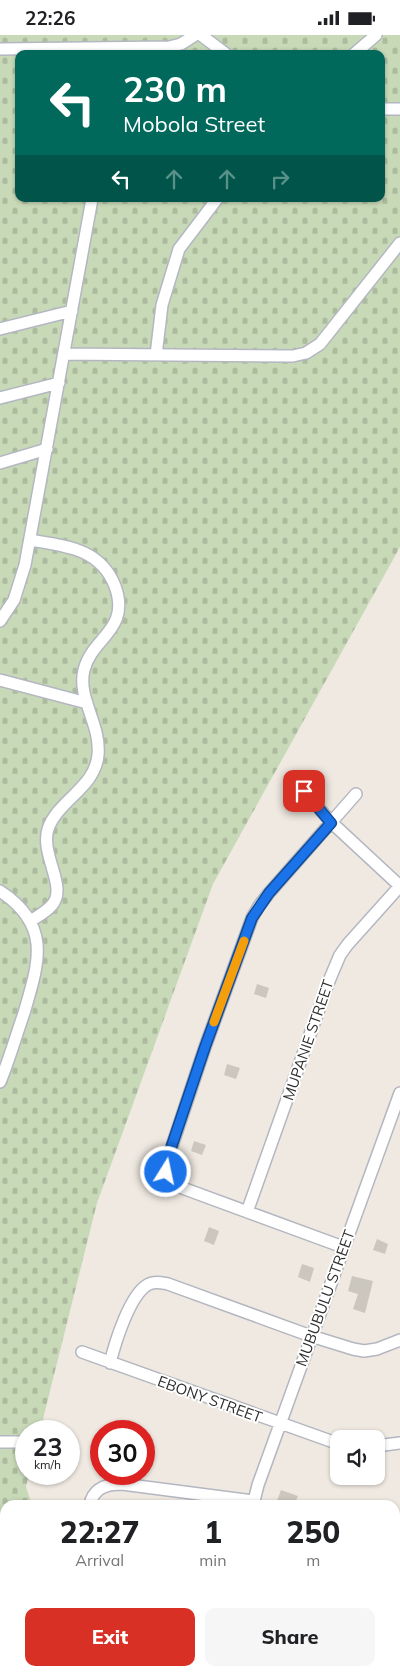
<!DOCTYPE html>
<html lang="en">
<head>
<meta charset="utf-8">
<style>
	body { margin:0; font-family:Mulish,sans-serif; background:#f6f6f6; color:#202124; height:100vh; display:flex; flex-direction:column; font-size:19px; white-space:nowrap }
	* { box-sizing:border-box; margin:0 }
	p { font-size:16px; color:#757577 }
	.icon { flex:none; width:28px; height:28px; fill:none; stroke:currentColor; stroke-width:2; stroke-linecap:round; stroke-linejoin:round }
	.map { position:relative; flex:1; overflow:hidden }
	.sheet { position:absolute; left:0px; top:1465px; width:400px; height:176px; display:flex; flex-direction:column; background:#fff; border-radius:15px 15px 0 0; box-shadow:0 1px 4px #0004 }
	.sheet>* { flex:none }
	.hud { position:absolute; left:15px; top:15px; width:370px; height:152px; border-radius:10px; box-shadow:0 1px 4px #0004; background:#00695c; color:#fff; overflow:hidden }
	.controls { position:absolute; left:330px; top:1395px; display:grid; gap:10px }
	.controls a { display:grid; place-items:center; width:55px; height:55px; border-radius:10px; background:#fff; box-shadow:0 1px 4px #0004; font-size:25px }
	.speed { position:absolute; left:15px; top:1385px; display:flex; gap:10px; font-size:25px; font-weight:700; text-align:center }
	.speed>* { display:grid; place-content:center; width:65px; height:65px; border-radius:50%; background:#fff; box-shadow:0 1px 4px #0004; line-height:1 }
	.speed small { font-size:12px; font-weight:400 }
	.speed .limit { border:8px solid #d22; background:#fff; color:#111 }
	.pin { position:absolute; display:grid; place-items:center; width:42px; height:42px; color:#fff; margin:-21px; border-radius:10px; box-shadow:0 2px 8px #0006 }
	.me { position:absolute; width:55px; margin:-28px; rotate:10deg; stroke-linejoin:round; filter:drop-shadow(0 0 4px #0008) }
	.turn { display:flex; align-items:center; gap:18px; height:105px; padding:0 25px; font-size:22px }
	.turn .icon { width:65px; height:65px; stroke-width:2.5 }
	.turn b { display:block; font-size:35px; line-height:42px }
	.lanes { display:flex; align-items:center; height:48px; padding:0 25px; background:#0003; justify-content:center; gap:25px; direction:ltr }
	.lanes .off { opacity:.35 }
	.eta { display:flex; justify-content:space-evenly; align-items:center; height:85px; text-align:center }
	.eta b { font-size:30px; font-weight:800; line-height:35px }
	.action { display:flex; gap:10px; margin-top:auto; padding:10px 25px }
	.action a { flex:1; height:58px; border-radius:10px; background:#d93025; color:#fff; font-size:20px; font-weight:800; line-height:58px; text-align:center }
	.action a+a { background:#f6f6f6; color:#202124 }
	.status { display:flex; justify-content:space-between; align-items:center; height:35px; padding:0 25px; background:#fff; direction:ltr }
	.status svg { height:14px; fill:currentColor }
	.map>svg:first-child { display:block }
</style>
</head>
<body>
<div class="status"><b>22:26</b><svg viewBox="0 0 49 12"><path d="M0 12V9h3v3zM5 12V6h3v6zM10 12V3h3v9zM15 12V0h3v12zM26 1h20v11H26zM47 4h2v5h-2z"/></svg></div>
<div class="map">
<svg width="400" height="1641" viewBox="0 0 400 1641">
	<defs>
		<pattern id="cemetery-stones" width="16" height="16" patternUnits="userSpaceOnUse" patternTransform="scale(1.25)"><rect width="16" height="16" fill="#c8d9b8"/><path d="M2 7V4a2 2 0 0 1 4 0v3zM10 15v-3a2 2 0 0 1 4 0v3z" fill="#acbb9e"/></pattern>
	</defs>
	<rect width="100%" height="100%" fill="#efe9e1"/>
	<path fill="url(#cemetery-stones)" fill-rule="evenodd" d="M0,0H400V512L213,849L97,1168L40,1396H26V1439H29L26,1452L32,1470H5V1636H7L6,1641H0ZM19,19H381V164H19Z"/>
	<path fill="#cbc7bf" d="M257,949L269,953L266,963L254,959Z
		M227,1029L240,1033L236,1044L224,1040Z
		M194,1106L206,1110L202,1120L191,1116Z
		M209,1192L219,1196L214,1210L204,1206Z
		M377,1204L388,1209L385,1219L373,1215Z
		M302,1229L314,1233L310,1247L298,1242Z
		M352,1241L373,1246L365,1278L353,1274L358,1259L348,1256Z
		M281,1455L298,1461L294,1470H288L277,1466Z"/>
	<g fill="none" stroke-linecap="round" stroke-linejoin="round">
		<g stroke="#b4b7c1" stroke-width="14">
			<path id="minor" d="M201,0L226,19
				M0,14L169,12L181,9L195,0
				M354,19L376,0
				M381,74H400
				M0,294L72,276
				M64,319L293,321L306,318L320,309L400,208
				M156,320L162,270L179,214L217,164
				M0,363L59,348
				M0,428L47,414
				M30,505C65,511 100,513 115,551C131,595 92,602 84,635C77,663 101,689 98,720C95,753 58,765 48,794C40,820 68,852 52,870C46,877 38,881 31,886
				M0,586L14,565L25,530L92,164
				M0,645L87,668
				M304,756L331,787L400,851
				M0,856C52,890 39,927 24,978C16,1001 9,1025 0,1047
				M247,1177L329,946L340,920L348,909L400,851
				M343,1212L177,1151L169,1143L166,1129L205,1012L252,883L259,871L269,858L356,759
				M82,1317L339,1409
				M110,1328C115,1308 130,1258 149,1249C156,1246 162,1248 168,1249L311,1301L353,1314L364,1316L377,1314L400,1305
				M0,1407H26
				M376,1411L400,1408
				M90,1470C93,1453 106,1449 122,1449L253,1466
				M253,1470L258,1450L400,1058
				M395,1510H400
				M0,1516H5
				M395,1607L400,1606
				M247,1636L248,1641
				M189,1641L217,1636"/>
		</g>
		<use href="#minor" stroke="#fff" stroke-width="11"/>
	</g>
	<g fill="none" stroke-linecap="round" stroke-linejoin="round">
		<g stroke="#114b97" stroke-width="12">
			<path id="route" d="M166,1137L168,1122L205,1012L252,883L269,858L331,788L304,756"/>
		</g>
		<use href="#route" stroke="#1a73e8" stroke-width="9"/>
		<path stroke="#f59e0b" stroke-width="9" d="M214,987L244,906"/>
	</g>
	<g text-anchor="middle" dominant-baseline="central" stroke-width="4" stroke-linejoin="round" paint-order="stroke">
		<g font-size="15" fill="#2e2e2e" stroke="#fff">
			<text transform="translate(308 1005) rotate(-71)">MUPANIE STREET</text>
			<text transform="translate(325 1263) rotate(-70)">MUBUBULU STREET</text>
			<text transform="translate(210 1364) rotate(20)">EBONY STREET</text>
		</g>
	</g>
</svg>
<div class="controls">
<a><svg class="icon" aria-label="sound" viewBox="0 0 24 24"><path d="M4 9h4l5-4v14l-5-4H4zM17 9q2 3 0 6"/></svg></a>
</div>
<div class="speed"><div>23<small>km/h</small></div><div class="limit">30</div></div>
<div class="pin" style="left:304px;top:756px;background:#d93025"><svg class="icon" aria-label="arrive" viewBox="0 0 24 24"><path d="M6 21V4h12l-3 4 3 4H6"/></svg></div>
<svg class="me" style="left:166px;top:1137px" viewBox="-20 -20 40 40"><circle r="17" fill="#1a73e8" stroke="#fff" stroke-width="3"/><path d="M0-11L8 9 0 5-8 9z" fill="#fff"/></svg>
<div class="hud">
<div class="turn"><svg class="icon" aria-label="left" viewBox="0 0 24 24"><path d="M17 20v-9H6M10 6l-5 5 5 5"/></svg><div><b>230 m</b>Mobola Street</div></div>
<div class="lanes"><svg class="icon" aria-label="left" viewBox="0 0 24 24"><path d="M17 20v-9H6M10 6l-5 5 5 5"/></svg><svg class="icon off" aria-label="ahead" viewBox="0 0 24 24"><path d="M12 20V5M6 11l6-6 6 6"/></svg><svg class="icon off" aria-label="ahead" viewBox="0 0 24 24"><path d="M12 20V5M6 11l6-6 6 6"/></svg><svg class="icon off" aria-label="right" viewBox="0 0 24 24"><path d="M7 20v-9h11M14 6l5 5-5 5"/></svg></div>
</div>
<section class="sheet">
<div class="eta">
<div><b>22:27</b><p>Arrival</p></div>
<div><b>1</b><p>min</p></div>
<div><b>250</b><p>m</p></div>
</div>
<div class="action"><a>Exit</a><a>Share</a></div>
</section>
</div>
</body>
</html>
